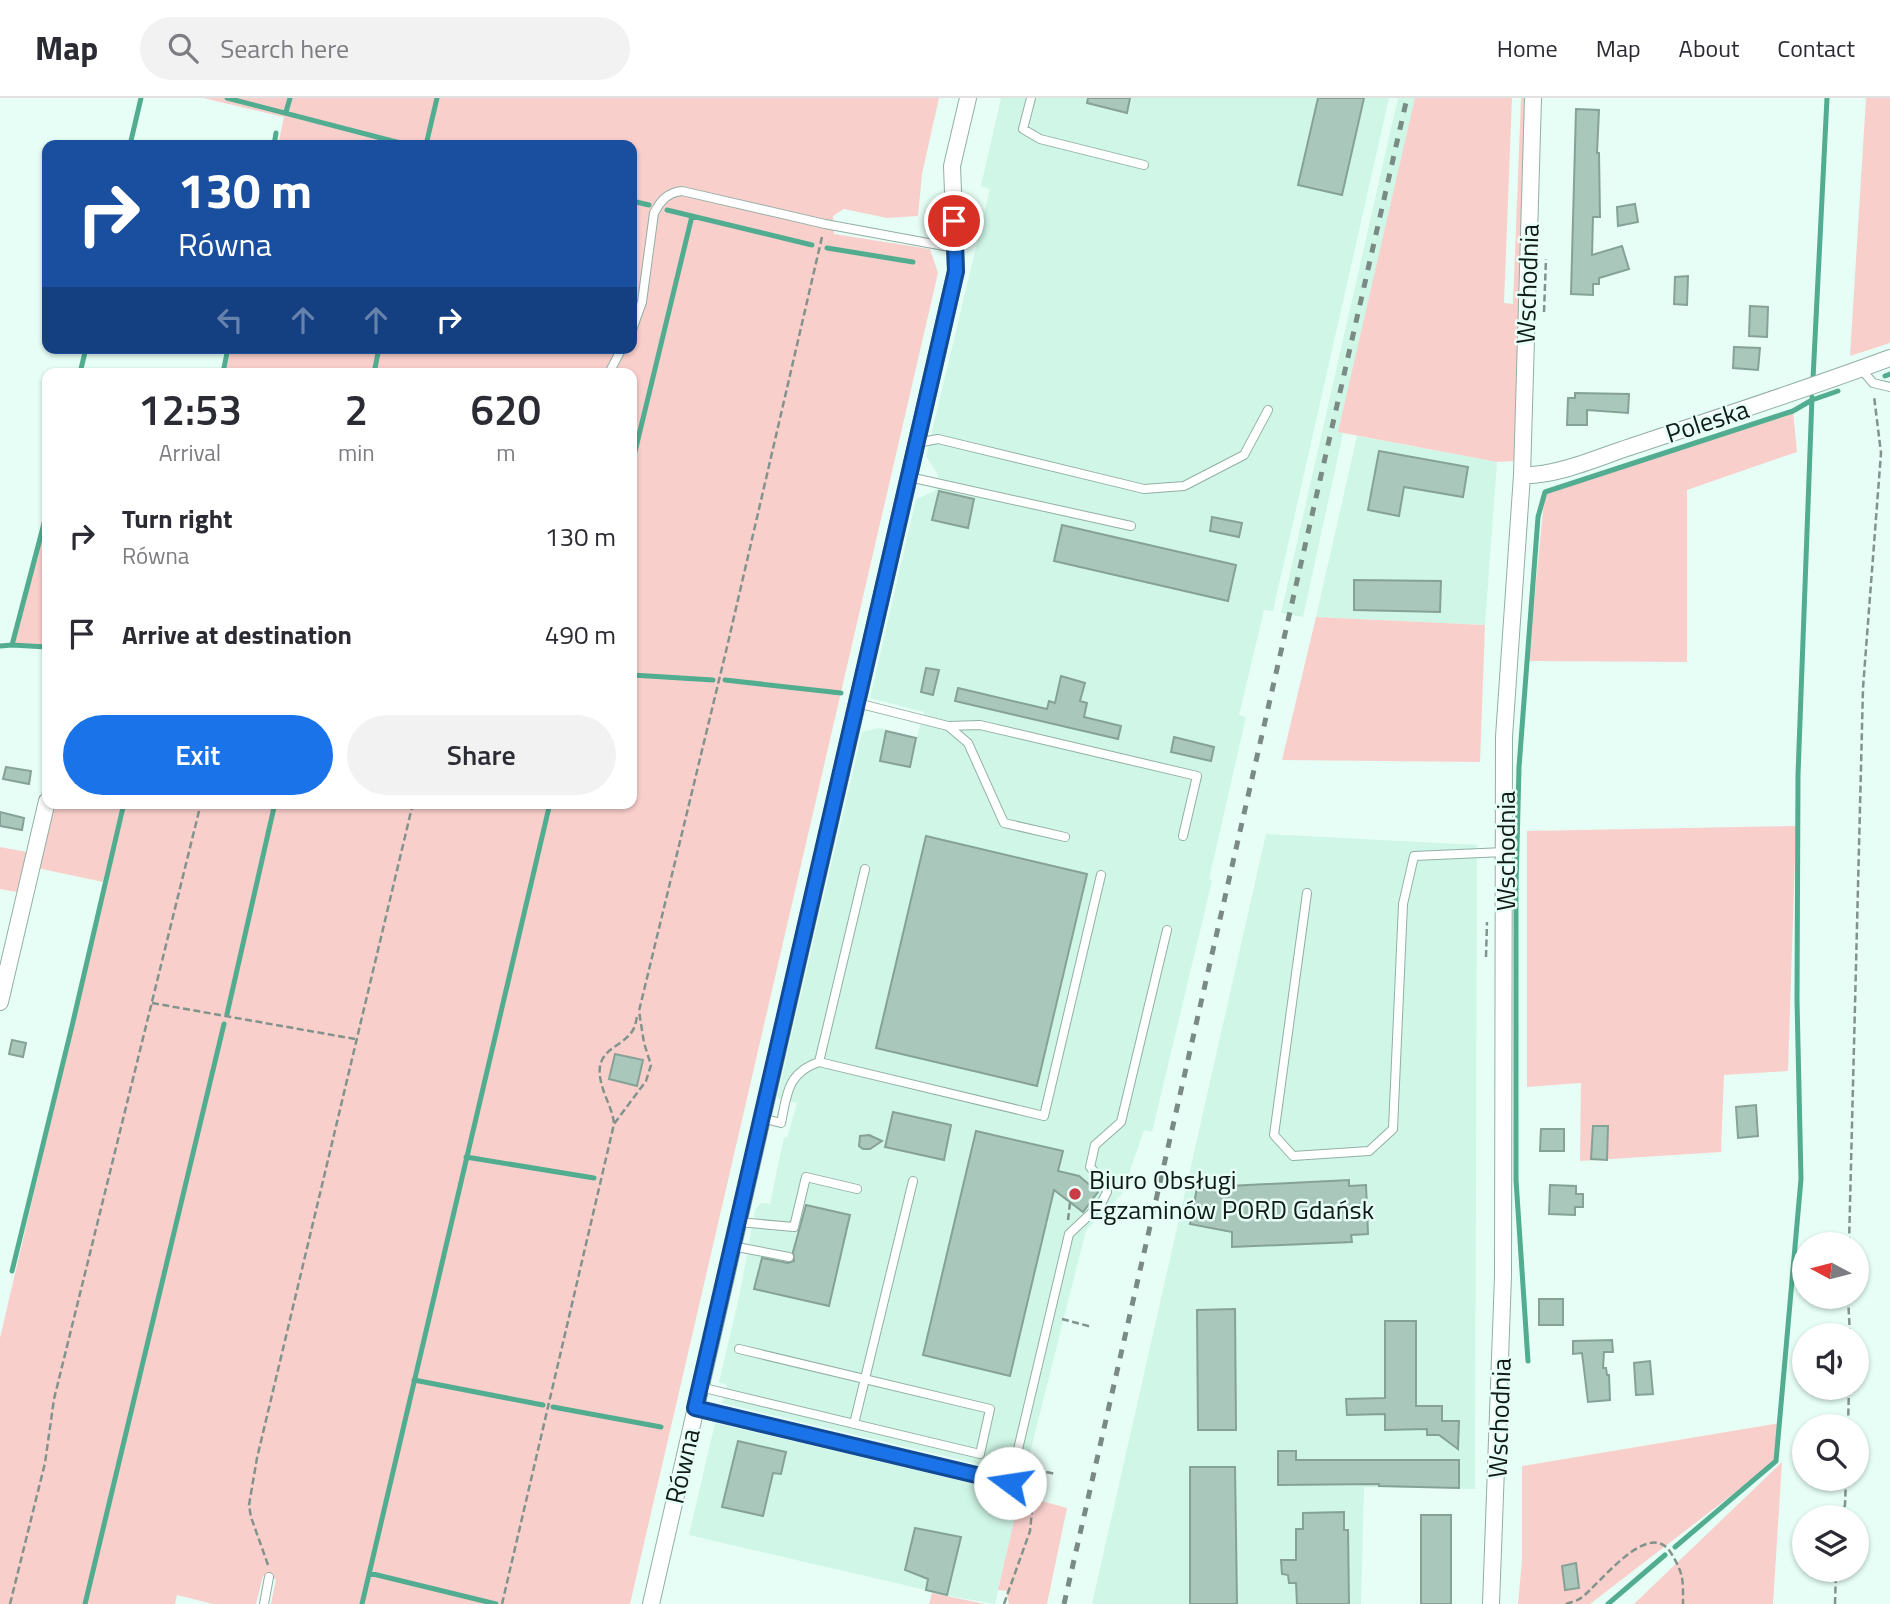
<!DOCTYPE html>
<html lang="en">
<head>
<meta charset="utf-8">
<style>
	body { margin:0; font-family:"Titillium Web",sans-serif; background:#f2f2f3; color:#2b2b33; height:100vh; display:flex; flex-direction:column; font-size:26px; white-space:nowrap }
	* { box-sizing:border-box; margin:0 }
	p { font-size:23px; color:#7c7c81 }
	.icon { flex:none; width:38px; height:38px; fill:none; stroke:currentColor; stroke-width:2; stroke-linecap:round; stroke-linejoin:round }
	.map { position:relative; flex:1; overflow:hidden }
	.panel { position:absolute; left:42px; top:270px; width:595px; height:441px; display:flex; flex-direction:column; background:#fff; border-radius:14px; box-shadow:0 2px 5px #0004 }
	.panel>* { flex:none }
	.hud { position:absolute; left:42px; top:42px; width:595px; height:214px; border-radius:14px; box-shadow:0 2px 5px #0004; background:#1a4fa0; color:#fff; overflow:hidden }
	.needle { width:46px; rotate:277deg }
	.tools { position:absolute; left:1792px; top:1134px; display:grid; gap:14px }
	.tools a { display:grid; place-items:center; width:77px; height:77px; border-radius:50%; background:#fff; box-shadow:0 2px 5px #0004; font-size:35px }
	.pin { position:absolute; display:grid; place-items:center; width:60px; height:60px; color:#fff; margin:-30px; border:4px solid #fff; border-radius:50%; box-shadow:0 2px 7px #0007 }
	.me { position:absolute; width:77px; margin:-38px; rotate:284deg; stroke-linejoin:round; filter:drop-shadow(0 0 5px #0008) }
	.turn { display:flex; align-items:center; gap:24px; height:147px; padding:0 21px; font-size:32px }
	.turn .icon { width:91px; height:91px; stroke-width:2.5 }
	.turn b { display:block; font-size:49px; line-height:60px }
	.lanes { display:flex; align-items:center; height:66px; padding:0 21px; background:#0003; justify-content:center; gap:35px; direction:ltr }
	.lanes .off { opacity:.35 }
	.eta { display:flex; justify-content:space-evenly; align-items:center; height:119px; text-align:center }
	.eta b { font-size:42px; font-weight:600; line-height:49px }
	.primary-button { display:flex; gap:14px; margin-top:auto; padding:14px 21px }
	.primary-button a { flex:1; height:80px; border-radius:42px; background:#1a73e8; color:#fff; font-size:28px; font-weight:600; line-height:80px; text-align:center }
	.primary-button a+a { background:#f2f2f3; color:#2b2b33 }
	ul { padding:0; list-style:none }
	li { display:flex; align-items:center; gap:21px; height:98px; padding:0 21px }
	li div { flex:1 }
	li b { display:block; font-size:26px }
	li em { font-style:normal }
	header { display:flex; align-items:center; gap:42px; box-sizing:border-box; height:98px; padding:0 35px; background:#fff; border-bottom:2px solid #e1e1e2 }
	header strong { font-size:33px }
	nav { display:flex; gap:38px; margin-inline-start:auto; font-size:24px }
	.search { width:490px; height:63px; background:#f2f2f3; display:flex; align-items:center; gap:18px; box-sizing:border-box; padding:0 24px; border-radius:38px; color:#7c7c81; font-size:26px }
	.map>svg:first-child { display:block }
</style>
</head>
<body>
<header>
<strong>Map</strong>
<div class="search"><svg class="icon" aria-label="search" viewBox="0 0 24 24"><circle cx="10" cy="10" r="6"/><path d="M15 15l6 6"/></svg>Search here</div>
<nav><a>Home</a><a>Map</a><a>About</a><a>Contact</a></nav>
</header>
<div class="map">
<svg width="1890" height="1506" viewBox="0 0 1890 1506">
	<rect width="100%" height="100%" fill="#e6fef5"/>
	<path fill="#cff6e7" d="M1001,0H1389L1273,513L1264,512L1239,617L1246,619L1209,781L1212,783L1152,1034L1144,1032L1122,1096L1086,1132L1026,1371L989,1362L987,1368L722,1305L727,1287L719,1284L740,1195L755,1112L761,1105L770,1106L784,1039L787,1040L797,1005L777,1000L862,634L879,630L917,639L924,614L870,600L916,401L935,393L938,377L926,358L990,91L981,88Z
		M1398,0H1416L1303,519L1281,515Z
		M1357,338L1497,364L1485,527L1316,519Z
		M1266,736L1477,747L1475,1391L1364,1389L1361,1506H1092Z
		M715,1325L1020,1397L995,1506L932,1495V1493L926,1492L689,1437Z"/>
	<path fill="#f9cfcc" d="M203,0H939L922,76L918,118L887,120L844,111L833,118L834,136L930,151L938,175L630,1506H271L276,1481L263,1478L256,1506H213L177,1497L175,1506H0V1240L125,705H632V275H226L231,250H632V47H278L284,19Z
		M1415,0H1512L1504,205L1513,206L1521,0H1527L1515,363L1497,364L1338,334Z
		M1866,0H1890V245L1850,258Z
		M1793,313L1797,354L1687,392V564L1528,563L1545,394Z
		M47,414V549L12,547Z
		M1316,519L1485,527L1480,664L1282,662Z
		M52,705H122L103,784L37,770Z
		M1796,728L1788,973L1724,977L1721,1054L1580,1063L1581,985L1527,989V733Z
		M0,749L32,755L22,795L0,791Z
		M1780,1325L1776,1363L1590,1506H1518L1522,1462V1368Z
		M1782,1364L1773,1506H1634Z
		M1020,1397L1067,1410L1047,1506H1009L1006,1493L998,1492Z
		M932,1495L985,1506H929Z"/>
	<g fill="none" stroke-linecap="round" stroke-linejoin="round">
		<path stroke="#52ad90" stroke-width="5" d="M227,0L408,47
			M286,14L290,0
			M130,47L141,0
			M274,47L276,35
			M426,47L437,0
			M632,103L649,107
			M667,112L812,147
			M827,150L913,164
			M80,275L86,250
			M223,275L228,250
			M374,275L379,250
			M1885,278L1890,276
			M1813,281L1827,0
			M632,366L692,118
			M47,414L12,547L47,549
			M0,548L12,547
			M632,577L713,582
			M725,582L841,595
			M227,916L275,705
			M466,1059L594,1080
			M12,1173L72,928L124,705
			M1528,1263L1516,1082V789L1519,669L1538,419L1545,394L1793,313L1812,302L1838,293
			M414,1282L543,1307
			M553,1309L661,1329
			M1675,1449L1776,1363L1801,1081L1797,902L1798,677L1812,299
			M369,1475L496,1506
			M85,1506L224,926
			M362,1506L550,705
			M1608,1506L1665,1457"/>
	</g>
	<path fill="#aac7bc" stroke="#86a297" stroke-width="2" d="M1088,0H1130L1127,15L1087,5Z
		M1318,0H1364L1342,97L1298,87Z
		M1576,11L1599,12L1597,55H1599L1600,119H1593L1592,157L1622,148L1629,171L1599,180V186H1593V197L1571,196Z
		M1635,106L1638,124L1618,128L1617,109Z
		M1688,178L1687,207L1674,206L1675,179Z
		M1750,208L1768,209L1767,239L1749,238Z
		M1734,249L1760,250L1758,272L1733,270Z
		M1575,295L1629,296L1628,315L1587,312V327H1567L1568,300H1575Z
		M1379,353L1468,369L1463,399L1404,389L1399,418L1368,412Z
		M939,393L974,401L968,430L932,422Z
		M1212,419L1242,425L1239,439L1210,433Z
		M1062,427L1236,467L1228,503L1054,463Z
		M1354,482L1441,483L1440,514L1354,512Z
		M926,570L939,572L933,597L921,594Z
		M1061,578L1085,585L1080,603L1087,605L1084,619L1121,628L1118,641L955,603L958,590L1047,611L1049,603L1055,605Z
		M886,633L916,640L910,669L880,663Z
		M1174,639L1214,649L1211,663L1171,654Z
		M6,669L31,673L29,686L3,681Z
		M0,714L24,720L22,732L0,728Z
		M926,738L1087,776L1037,988L876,950Z
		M12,942L26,945L23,959L9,956Z
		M615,956L643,962L637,988L609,981Z
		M1756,1007L1758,1038L1738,1040L1736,1009Z
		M893,1014L951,1027L944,1062L885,1049Z
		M1593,1028H1608L1607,1062L1591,1061Z
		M1541,1031H1564V1053H1540Z
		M976,1033L1063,1053L1058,1073L1079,1078L1098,1094L1083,1114L1054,1092L1010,1278L923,1257Z
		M869,1037L882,1043L870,1051H863L859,1048L860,1038Z
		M1349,1082V1088L1366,1087L1368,1136L1351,1137L1352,1144L1232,1149V1134L1190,1126L1197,1090L1230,1096L1229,1088Z
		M1550,1087L1576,1088V1096H1583V1109H1575V1117L1549,1116Z
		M806,1107L850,1117L829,1208L754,1191L762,1160L788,1165L794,1163L793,1154Z
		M1539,1201H1563V1227H1539Z
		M1235,1211L1236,1332H1198L1197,1212Z
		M1385,1223H1416V1308H1442V1323H1459L1458,1351L1439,1337H1427V1331L1385,1332V1316L1347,1317L1346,1301L1385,1300Z
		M1612,1242L1613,1254H1604L1603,1270H1606L1607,1277H1609L1610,1302L1588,1304L1582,1255L1573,1256V1243Z
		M1650,1263L1653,1296L1636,1297L1634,1265Z
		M738,1343L786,1354L781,1376L773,1375L763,1418L722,1409Z
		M1278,1353H1296V1362H1459V1390L1379,1388V1386L1278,1387Z
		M1190,1369H1235L1237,1506H1190Z
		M1344,1414V1432H1348L1349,1506H1297L1296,1485H1289L1288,1477L1282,1476L1281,1462H1296V1431H1303V1415Z
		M1421,1417H1451V1506H1421Z
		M915,1430L961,1439L947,1497L926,1492L928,1481L905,1472Z
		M1576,1465L1579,1490L1565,1492L1562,1468Z"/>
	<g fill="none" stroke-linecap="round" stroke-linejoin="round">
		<g stroke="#92afa4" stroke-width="10">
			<path id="service" d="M1031,0L1023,31L1040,41L1144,67
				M632,232L642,204L654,115C661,102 667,95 682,93L825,126L955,150
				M1861,271L1873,285L1890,289
				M609,275L622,250
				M917,345L938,341L1144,391L1184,388L1244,357L1268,312
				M909,379L1131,428
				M857,605L948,628L980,627L1197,678L1183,738
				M948,628L968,645L1004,725L1065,739
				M1307,795L1274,1037L1293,1058L1369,1053L1393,1031L1403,806L1414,758L1504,754
				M819,964L865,771
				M762,1020L781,1025C787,996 787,975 819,964L1044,1018L1101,777
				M738,1124L794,1129L806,1079L857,1091
				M732,1148L789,1159
				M700,1289L980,1356L990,1311L739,1251
				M695,1309L1034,1391
				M854,1326L913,1083
				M1010,1385L1069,1136L1101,1106L1107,1094L1104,1084L1090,1069L1095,1047L1121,1024L1167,832
				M264,1506L269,1479"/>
		</g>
		<g stroke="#92afa4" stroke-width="18">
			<path id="minor" d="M1522,377C1555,379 1599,359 1630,349C1717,320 1804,292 1890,260
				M0,904L47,703
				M651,1506L956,173L952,68L968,0
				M1491,1506L1503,1178L1504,639L1522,377L1533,0"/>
		</g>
		<path stroke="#82938c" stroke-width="2.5" stroke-dasharray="7 3.5" stroke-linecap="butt" d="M1544,214L1546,161
			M1486,859L1487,824
			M152,905L355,941
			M614,1025C612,1010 604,998 601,984C593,950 622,951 633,932C636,927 636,921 638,916
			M1068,1122L1070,1105
			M1849,1146L1863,590L1881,355L1874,298
			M1848,1199L1850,1237
			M1062,1221L1092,1229
			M1848,1328L1849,1290
			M1026,1369L1055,1376
			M1841,1419L1845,1407L1846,1381
			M268,1467L251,1419L249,1407L257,1360L413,705
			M10,1506L45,1365L54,1301L201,705
			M502,1506L614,1026L646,983L651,967L644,945L639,913L727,549L822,139
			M1004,1506L1030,1433L1033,1402
			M1566,1506C1571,1504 1577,1503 1581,1500C1599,1487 1649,1419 1671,1455C1684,1476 1683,1482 1683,1506
			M1835,1506L1836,1472"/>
		<use href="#service" stroke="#fff" stroke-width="8"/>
		<use href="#minor" stroke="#fff" stroke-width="16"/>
		<path stroke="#7a8b85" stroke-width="5" stroke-dasharray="9 9" stroke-linecap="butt" d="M1064,1506L1407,0"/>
	</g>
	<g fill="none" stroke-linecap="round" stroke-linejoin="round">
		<g stroke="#114b97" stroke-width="18">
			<path id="route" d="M954,123L956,173L695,1310L1010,1385"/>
		</g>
		<use href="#route" stroke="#1a73e8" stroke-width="12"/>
	</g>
	<circle fill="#cb3b44" stroke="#e6fef5" stroke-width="2.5" cx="1075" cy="1096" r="7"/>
	<g text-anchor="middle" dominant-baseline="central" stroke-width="5" stroke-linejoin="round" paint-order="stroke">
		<g font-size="26" fill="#101a16" stroke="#e6fef5">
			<text transform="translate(1527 186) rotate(-88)">Wschodnia</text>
			<text transform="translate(1707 323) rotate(-18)">Poleska</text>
			<text transform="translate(1505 753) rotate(-90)">Wschodnia</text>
			<text transform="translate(1499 1320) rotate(-88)">Wschodnia</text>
			<text transform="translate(682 1368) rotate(-77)">Równa</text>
		</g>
		<g font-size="26" fill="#101a16" stroke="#e6fef5" text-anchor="start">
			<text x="1089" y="1081">Biuro Obsługi<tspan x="1089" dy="30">Egzaminów PORD Gdańsk</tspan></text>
		</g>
	</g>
</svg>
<div class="tools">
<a><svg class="needle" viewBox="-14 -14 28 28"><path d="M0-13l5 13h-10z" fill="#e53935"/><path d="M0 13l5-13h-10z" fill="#7c7c81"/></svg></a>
<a><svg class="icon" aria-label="sound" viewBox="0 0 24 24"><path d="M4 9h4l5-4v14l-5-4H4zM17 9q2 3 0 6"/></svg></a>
<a><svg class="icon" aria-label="search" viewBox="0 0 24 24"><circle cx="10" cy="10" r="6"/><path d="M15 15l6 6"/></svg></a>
<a><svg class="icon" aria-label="layers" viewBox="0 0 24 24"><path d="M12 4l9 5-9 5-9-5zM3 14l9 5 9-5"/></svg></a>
</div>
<div class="pin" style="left:954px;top:123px;background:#d93025"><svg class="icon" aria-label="arrive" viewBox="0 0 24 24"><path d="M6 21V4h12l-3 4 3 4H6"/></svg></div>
<svg class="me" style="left:1010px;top:1385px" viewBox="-20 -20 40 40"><circle r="19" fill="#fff"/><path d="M0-13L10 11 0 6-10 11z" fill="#1a73e8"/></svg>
<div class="hud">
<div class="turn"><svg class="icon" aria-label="right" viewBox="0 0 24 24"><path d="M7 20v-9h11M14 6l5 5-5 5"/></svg><div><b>130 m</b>Równa</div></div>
<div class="lanes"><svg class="icon off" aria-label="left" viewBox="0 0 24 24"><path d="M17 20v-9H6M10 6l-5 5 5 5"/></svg><svg class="icon off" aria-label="ahead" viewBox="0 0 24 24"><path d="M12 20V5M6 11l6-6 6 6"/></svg><svg class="icon off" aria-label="ahead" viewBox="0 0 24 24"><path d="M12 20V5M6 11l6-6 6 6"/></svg><svg class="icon" aria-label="right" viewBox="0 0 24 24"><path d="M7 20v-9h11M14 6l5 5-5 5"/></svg></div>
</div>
<section class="panel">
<div class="eta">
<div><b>12:53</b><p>Arrival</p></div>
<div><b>2</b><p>min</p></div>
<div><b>620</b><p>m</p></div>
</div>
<ul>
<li><svg class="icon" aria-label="right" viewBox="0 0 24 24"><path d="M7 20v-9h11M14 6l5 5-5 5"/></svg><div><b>Turn right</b><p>Równa</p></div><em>130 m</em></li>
<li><svg class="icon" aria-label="arrive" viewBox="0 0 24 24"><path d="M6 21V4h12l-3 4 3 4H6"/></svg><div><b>Arrive at destination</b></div><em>490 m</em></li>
</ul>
<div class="primary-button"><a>Exit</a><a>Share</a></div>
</section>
</div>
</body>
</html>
